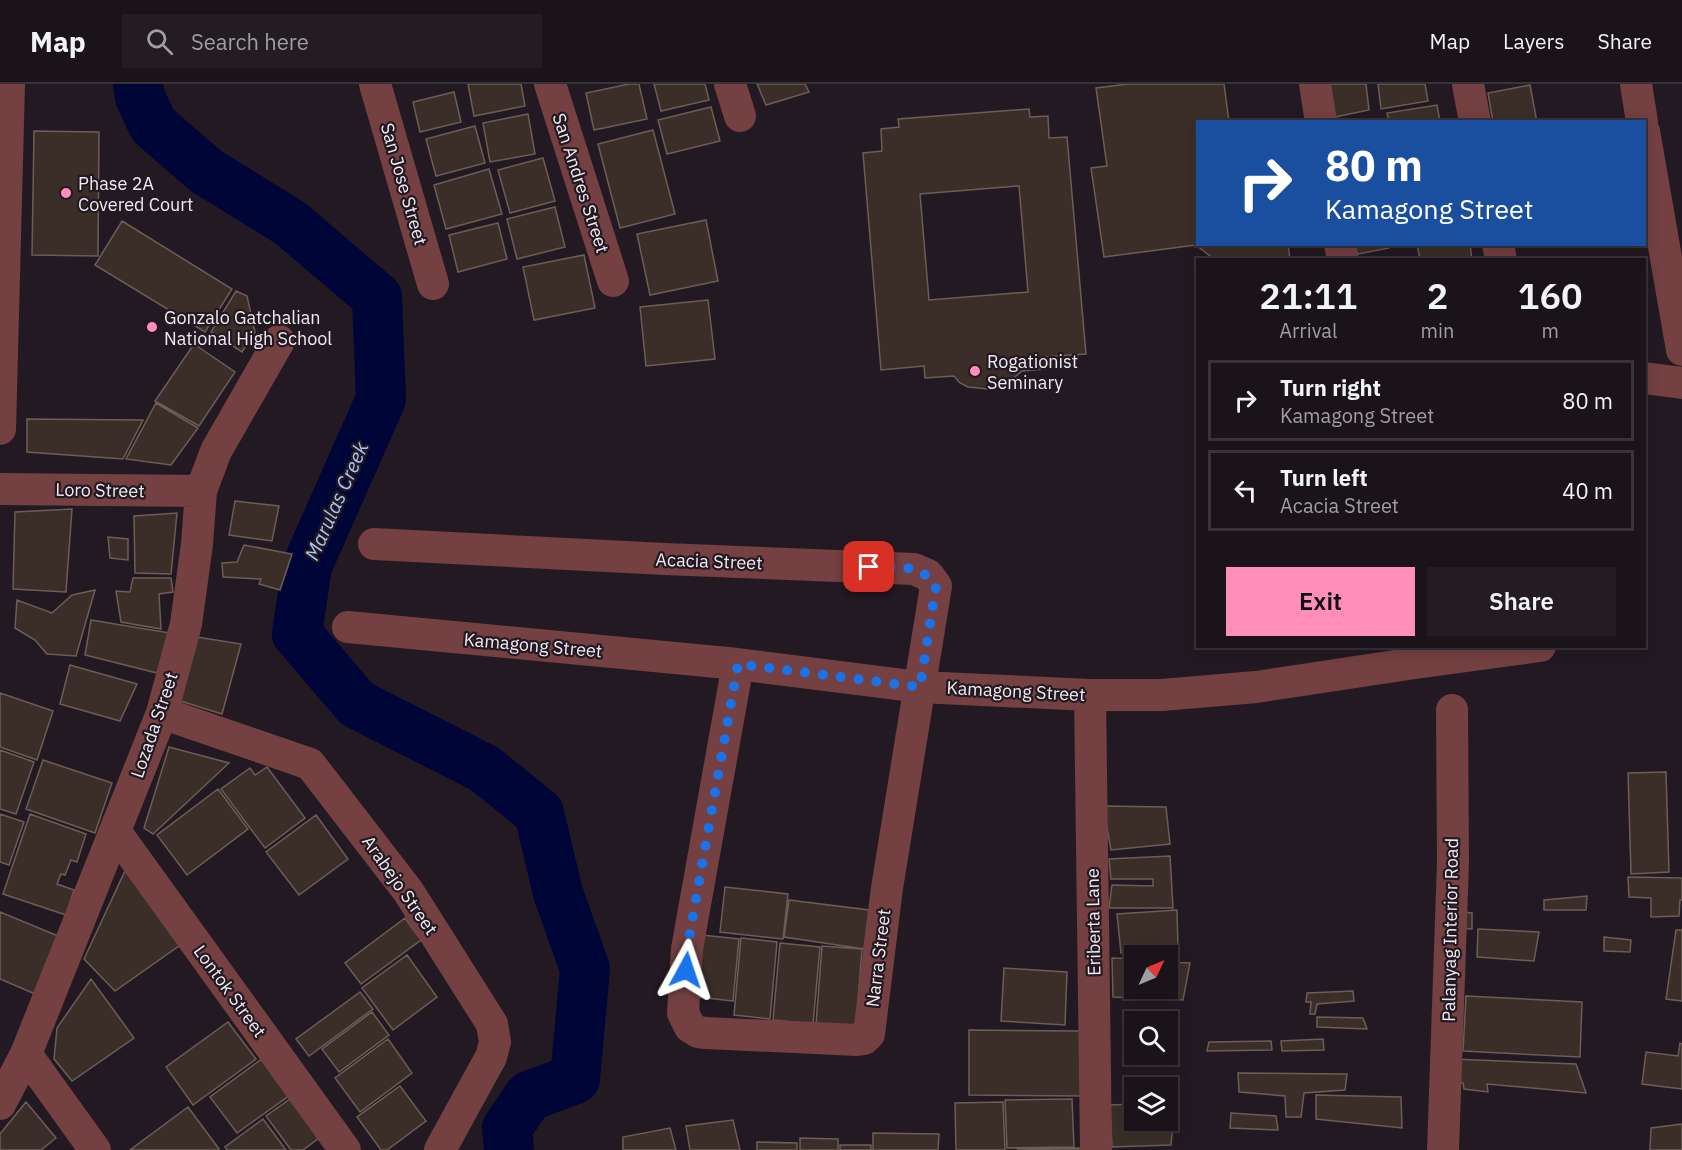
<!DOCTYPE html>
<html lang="en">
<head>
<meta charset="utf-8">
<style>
	body { margin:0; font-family:"IBM Plex Sans",sans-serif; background:#231c23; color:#f1f3f6; height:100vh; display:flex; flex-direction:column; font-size:22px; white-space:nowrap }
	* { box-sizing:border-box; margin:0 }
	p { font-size:20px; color:#9f9ea2 }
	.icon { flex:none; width:33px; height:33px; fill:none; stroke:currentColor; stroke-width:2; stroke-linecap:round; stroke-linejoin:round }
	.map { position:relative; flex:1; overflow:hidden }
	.drawer { position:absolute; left:1196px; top:174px; width:450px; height:390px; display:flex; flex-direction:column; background:#1a131a; border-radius:0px; box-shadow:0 3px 15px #0003,0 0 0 2px #383239 }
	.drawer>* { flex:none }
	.hud { position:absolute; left:1196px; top:36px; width:450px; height:126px; border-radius:0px; box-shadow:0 3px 15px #0003,0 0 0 2px #383239; background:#1a4fa0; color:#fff; overflow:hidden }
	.needle { width:39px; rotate:46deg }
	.buttons { position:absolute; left:1124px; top:861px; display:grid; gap:12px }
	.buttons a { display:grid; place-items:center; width:54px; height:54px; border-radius:0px; background:#1a131a; box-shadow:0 3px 15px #0003,0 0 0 2px #383239; font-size:30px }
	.pin { position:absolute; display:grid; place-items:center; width:51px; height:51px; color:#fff; margin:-26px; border-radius:12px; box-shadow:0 3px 9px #0006 }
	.me { position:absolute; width:66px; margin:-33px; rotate:5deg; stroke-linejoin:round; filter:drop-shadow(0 0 4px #0008) }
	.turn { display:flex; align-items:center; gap:21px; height:126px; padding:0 30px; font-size:27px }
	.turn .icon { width:78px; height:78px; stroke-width:2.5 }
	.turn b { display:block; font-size:42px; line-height:51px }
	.eta { display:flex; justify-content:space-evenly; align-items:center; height:102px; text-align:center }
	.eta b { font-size:36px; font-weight:600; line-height:42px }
	.action { display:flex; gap:12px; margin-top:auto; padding:12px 30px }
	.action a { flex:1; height:69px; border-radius:0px; background:#ff8eb9; color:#111; font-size:24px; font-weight:600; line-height:69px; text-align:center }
	.action a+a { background:#231c23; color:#f1f3f6 }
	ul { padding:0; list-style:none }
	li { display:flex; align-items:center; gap:18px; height:81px; margin:0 12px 9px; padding:0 18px; border:3px solid #383239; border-radius:0px }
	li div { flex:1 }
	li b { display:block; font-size:22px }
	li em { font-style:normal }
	header { display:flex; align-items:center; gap:36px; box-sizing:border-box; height:84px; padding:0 30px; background:#1a131a; border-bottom:2px solid #383239 }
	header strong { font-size:28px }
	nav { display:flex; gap:33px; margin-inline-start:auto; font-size:21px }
	.search { width:420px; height:54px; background:#231c23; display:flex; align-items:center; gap:15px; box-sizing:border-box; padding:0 21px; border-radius:0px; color:#9f9ea2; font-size:22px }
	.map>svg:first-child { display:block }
</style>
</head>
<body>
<header>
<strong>Map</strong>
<div class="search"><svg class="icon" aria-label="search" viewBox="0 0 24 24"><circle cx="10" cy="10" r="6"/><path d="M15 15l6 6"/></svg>Search here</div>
<nav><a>Map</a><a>Layers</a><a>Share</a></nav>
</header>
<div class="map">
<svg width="1682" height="1066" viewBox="0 0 1682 1066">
	<rect width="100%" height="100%" fill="#231922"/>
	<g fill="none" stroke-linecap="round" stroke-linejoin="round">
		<path stroke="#000537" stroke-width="50" d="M138,0L140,13L153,41L206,87L290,139L377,213L381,315L307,482L297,550L357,620L485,685L539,729L558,809L585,885L575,995L529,1012L507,1044L509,1066"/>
	</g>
	<path fill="#3b2e29" stroke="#6c5d57" stroke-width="1.5" fill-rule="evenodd" d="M468,0H521L525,22L474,32Z
		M629,0H639L647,35L594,46L586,9Z
		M654,0H705L709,16L661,27Z
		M757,0H805L809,8L766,21Z
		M1128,0H1224L1229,38H1197V160H1288L1290,176H1215L1196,161L1104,173L1091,84L1107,82L1096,4Z
		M1322,0H1366L1369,26L1330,34Z
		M1378,0H1425L1428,17L1381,25Z
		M1530,1L1537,38H1493L1488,9Z
		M454,8L461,38L420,48L413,18Z
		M1437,21L1440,38H1389L1387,29Z
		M711,23L720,57L667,70L658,36Z
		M1029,25L1030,33L1048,32L1049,54L1067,53L1086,270L1044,273L1045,285L1022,287L1009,298L988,305L968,303L960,299L954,292L925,294L924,282L881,286L863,69L882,67L881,45L899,43L898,35ZM1019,102L1028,208L929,216L920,110Z
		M528,30L535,70L490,78L483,39Z
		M475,42L485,79L436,92L426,55Z
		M653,46L675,130L620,144L598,60Z
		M34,47L99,48L98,172L32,171Z
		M543,74L555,117L510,129L498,86Z
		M489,85L502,130L446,145L434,101Z
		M555,123L565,163L517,175L507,135Z
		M706,136L718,197L650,211L637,150Z
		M122,137L232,205L205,248L95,181Z
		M498,139L507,175L458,188L449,151Z
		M1347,160H1389V164L1348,172Z
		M1417,160H1470L1472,176H1420Z
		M584,171L595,224L534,236L523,183Z
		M236,207L247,212L255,248L242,268L211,248Z
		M708,216L715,275L646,282L640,223Z
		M194,260L235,288L199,342L155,317Z
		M156,319L198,344L171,381L126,375Z
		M27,335L143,336L123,375L27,368Z
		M235,417L279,422L272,457L229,451Z
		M72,425L66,508L13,505L15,428Z
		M177,429L171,490L135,489L134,432Z
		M108,453L128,455V476L110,474Z
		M244,461L292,470L280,506L259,500L261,495L223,493L222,479L237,478Z
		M133,494H171L173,508L159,510L161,545L121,538L116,507L130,508Z
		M95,506L76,572L47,570L35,556L15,544L17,516L52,529L72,511Z
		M91,536L170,549L157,589L85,571Z
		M197,553L241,560L222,630L174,615Z
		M70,581L137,600L120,637L60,620Z
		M0,609L53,627L37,676L0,663Z
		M169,663L229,679L153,750L144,744Z
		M0,666L34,678L16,730L0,725Z
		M43,676L112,699L95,749L26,725Z
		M267,683L305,734L265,764L221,705L250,684L255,691Z
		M1666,688L1669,788L1631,790L1628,689Z
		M218,705L248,745L187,791L157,751Z
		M1103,722L1166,723L1170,760L1111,766Z
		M0,730L24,738L9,781L0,778Z
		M30,730L86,750L77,778L71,776L65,791L61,790L57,800L74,806L66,831L3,810Z
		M316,731L348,775L299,811L266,768Z
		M1170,772L1173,824H1109L1112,801L1153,802V795H1111L1109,775Z
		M125,787L183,859L115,907L84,875Z
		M1628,793L1682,794V816H1680L1679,832L1651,833V814L1629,813Z
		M725,803L788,810L783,855L720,848Z
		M1587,812L1586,826H1544V816Z
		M789,816L869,826L864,865L784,853Z
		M1177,826L1178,866L1121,869L1117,830Z
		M1454,827L1472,829V845L1455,844Z
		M0,828L58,852L35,910L0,895Z
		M405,834L421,856L361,900L345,879Z
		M1478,845L1539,848L1534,877L1477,873Z
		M1676,846H1682V917L1666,915Z
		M702,851L739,855L733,917L697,913Z
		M1604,853L1631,856L1630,868L1604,867Z
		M741,854L777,858L770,935L734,931Z
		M780,859L820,863L813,940L773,936Z
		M822,862L862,865L856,943L816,940Z
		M407,871L437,913L393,946L362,904Z
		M1112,874L1134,875V904H1167V878L1190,879L1183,916L1113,913Z
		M1004,884L1067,888L1065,941L1001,937Z
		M91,895L134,954L72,997L54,975L57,944Z
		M1353,907L1354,917L1317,920L1315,930H1310L1311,918H1306L1307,909Z
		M360,908L373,925L309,972L296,955Z
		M1466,912L1582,918L1580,973L1463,967Z
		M372,928L389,951L339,988L322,965Z
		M1317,933L1363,934L1367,945L1317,943Z
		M228,938L256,975L193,1021L166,983Z
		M969,946L1083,947V1012L969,1011Z
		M388,955L412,989L360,1028L335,994Z
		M1323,955L1324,966L1282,967L1281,957Z
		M1271,957L1272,966L1207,967L1209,958Z
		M1680,959L1682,960V1005L1642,1000L1646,968L1678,972Z
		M263,974L290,1011L237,1049L210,1013Z
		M1453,975L1576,980L1586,1009L1487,1000L1488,1008L1464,1005L1463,999H1455Z
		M1238,989L1347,990L1345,1006L1304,1009L1301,1033H1286L1285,1012L1239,1008Z
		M400,1002L426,1037L387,1066H381L357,1033Z
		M1316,1011L1401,1013L1402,1044L1316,1035Z
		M290,1015L319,1054L303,1066H291L266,1032Z
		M1072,1015L1074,1063L1007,1064L1005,1016Z
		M26,1018L56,1054L41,1066H0V1050Z
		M1003,1018L1005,1066H956L955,1019Z
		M1175,1018L1171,1061L1112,1063L1110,1021L1134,1020V1036H1167V1019Z
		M188,1023L219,1065L218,1066H130Z
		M1231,1029L1276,1032L1278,1046L1230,1044Z
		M263,1035L286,1066H227L225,1063Z
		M733,1036L740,1066H690L686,1042Z
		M1682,1040V1066H1650L1651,1044Z
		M670,1044L676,1066H623V1053Z
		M873,1049L939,1050L938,1066H873Z
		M800,1054L838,1055V1066H800Z
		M757,1058L797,1059V1066H757Z
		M840,1061H871V1066H840Z
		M1079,1064V1066L1017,1065Z"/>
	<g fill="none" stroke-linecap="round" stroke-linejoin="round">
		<path stroke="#744042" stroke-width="32" d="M375,0L433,200
			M550,0L613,197
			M730,0L740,32
			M1315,0L1321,38
			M1468,0L1475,38
			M1636,0L1642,38
			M1644,47L1682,266
			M1340,160L1343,176
			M1498,160L1501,176
			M1644,294L1682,299
			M0,345L9,0
			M0,405L201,407
			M374,460L665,475L914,485L928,491L936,502L887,804L869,950L864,955L857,956L706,949L698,948L690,943L683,929L687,865L738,580
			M348,543L738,580L920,603L1090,611H1162L1256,603L1415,579L1540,562
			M1090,611L1096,1066
			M162,629L310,680L408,807L492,940L495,958L491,973L440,1066
			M115,747L345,1066
			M26,970L95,1066
			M0,1020L26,970L162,629L186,540L197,460L201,407L216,367L279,257
			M1443,1066L1453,778L1452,626"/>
	</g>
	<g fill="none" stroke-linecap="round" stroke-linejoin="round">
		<path stroke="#1a73e8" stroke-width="10" stroke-dasharray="0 18" d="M686,886L687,865L738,580L920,603L936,502C919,478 895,484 869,483"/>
	</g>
	<g fill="#ff8eb9" stroke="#231922" stroke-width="2">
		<circle cx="66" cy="109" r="6"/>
		<circle cx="152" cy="243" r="6"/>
		<circle cx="975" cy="287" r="6"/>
	</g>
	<g text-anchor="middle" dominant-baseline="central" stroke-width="4.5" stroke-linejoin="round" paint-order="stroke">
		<g font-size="18" fill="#f1ebf1" stroke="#231922" text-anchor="start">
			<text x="78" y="99">Phase 2A<tspan x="78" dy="21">Covered Court</tspan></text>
			<text x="164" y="233">Gonzalo Gatchalian<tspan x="164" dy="21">National High School</tspan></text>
			<text x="987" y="277">Rogationist<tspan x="987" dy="21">Seminary</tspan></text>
		</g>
		<g font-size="18" fill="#f1ebf1" stroke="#231922">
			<text transform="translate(581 99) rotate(72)">San Andres Street</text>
			<text transform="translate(404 100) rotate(74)">San Jose Street</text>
			<text transform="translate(100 406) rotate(1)">Loro Street</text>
			<text transform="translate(709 477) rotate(2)">Acacia Street</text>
			<text transform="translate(533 561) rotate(5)">Kamagong Street</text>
			<text transform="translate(1016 607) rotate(3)">Kamagong Street</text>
			<text transform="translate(154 641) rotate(-71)">Lozada Street</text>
			<text transform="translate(400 801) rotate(55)">Arabejo Street</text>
			<text transform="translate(1093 838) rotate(-91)">Eriberta Lane</text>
			<text transform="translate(1450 846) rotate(-89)">Palanyag Interior Road</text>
			<text transform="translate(878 874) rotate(-83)">Narra Street</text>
			<text transform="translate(230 907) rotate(54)">Lontok Street</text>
		</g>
		<g font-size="20" font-style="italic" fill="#a8c6f8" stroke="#231922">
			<text transform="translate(336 417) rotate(-66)">Marulas Creek</text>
		</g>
	</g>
</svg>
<div class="buttons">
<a><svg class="needle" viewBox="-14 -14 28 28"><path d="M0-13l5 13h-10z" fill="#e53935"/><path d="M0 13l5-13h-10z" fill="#9f9ea2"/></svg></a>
<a><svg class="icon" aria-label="search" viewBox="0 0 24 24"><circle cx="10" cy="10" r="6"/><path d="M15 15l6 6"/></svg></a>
<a><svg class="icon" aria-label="layers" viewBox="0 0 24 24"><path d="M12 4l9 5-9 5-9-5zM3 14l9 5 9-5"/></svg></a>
</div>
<div class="pin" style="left:869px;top:483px;background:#d93025"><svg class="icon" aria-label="arrive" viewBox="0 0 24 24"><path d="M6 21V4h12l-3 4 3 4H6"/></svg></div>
<svg class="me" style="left:686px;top:886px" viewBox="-20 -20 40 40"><path d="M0-17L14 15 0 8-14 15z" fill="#1a73e8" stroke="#fff" stroke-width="4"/></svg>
<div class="hud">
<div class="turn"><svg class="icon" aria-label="right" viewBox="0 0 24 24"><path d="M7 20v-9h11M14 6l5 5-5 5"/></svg><div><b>80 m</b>Kamagong Street</div></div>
</div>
<section class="drawer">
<div class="eta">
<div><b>21:11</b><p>Arrival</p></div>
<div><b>2</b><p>min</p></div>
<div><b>160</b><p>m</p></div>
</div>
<ul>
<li><svg class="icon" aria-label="right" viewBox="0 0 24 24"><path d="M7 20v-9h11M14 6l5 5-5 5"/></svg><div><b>Turn right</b><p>Kamagong Street</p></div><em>80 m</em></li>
<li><svg class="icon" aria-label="left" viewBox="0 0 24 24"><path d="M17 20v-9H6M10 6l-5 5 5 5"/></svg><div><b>Turn left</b><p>Acacia Street</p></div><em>40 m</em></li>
</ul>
<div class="action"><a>Exit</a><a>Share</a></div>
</section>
</div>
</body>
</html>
